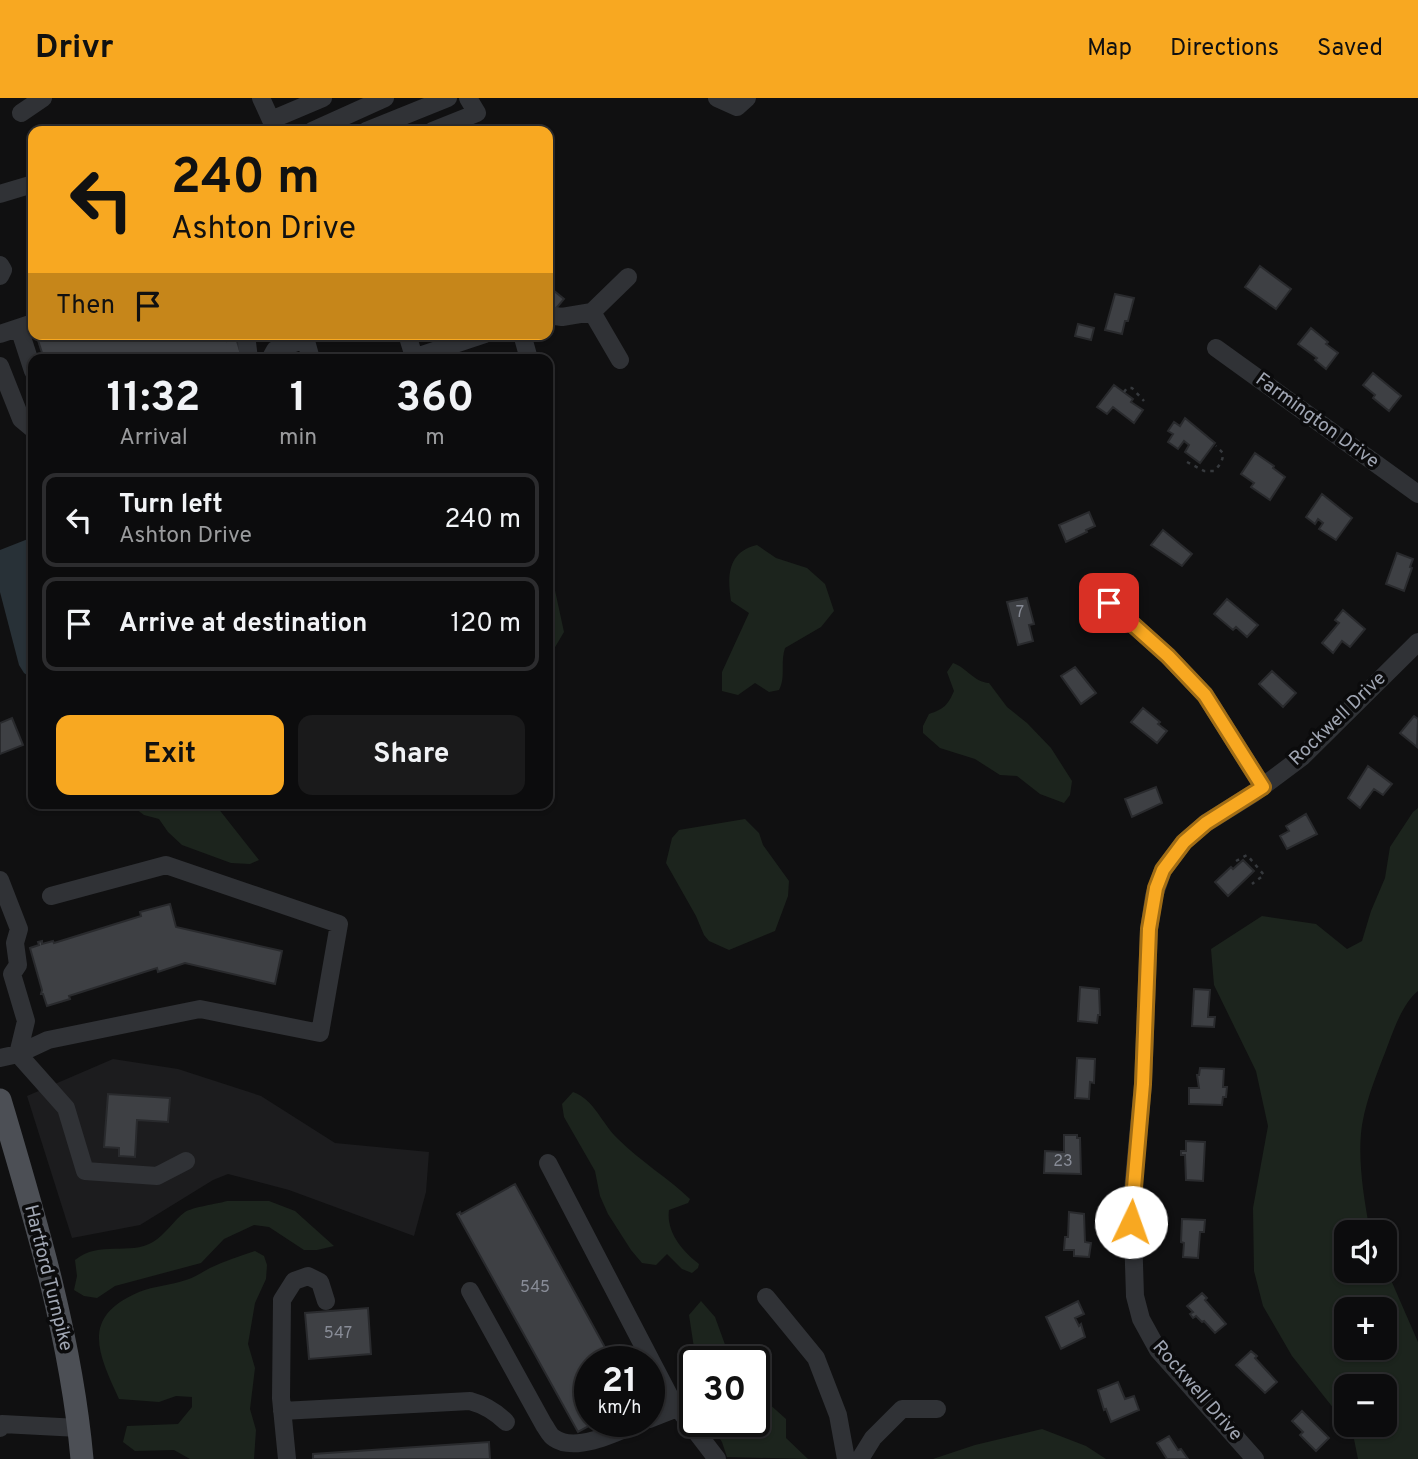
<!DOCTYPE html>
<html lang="en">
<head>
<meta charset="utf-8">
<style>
	body { margin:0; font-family:Overpass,sans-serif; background:#1a1a1b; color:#f1f3f6; height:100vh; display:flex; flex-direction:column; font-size:26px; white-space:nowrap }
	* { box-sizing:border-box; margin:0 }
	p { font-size:23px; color:#9a9b9d }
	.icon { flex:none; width:38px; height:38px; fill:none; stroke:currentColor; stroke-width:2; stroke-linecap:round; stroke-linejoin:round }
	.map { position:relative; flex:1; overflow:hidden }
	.side { position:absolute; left:28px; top:256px; width:525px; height:455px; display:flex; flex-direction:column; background:#0c0c0d; border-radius:14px; box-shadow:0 2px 5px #0004,0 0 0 2px #2c2c2e }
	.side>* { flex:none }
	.banner { position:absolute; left:28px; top:28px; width:525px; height:214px; border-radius:14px; box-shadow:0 2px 5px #0004,0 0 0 2px #2c2c2e; background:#f8a821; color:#111; overflow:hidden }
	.controls { position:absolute; left:1334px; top:1122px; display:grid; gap:14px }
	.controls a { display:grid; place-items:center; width:63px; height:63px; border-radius:14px; background:#0c0c0d; box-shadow:0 2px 5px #0004,0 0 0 2px #2c2c2e; font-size:35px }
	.speed { position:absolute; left:574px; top:1248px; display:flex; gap:14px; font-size:35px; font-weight:700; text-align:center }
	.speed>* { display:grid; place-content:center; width:91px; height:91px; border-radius:50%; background:#0c0c0d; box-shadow:0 2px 5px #0004,0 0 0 2px #2c2c2e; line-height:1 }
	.speed small { font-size:18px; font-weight:400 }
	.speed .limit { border:4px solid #111; border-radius:10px; background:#fff; color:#111 }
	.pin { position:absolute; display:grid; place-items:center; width:60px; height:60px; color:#fff; margin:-30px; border-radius:14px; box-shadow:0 4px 10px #0006 }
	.me { position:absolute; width:77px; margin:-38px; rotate:3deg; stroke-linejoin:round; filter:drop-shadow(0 0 5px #0008) }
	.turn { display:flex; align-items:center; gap:24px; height:147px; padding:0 28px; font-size:32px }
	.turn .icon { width:91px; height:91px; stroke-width:2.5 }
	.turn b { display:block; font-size:49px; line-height:60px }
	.then { display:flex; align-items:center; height:66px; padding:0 28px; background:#0003; gap:14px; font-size:26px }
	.eta { display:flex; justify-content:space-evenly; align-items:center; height:119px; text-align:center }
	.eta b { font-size:42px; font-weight:700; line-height:49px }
	.action { display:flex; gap:14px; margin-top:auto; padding:14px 28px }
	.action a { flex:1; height:80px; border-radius:14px; background:#f8a821; color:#111; font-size:28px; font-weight:700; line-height:80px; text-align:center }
	.action a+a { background:#1a1a1b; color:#f1f3f6 }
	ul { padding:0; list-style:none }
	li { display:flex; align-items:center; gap:21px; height:94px; margin:0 14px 10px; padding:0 14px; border:4px solid #2c2c2e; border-radius:14px }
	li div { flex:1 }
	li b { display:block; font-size:26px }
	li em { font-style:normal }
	header { display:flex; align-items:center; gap:42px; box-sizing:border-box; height:98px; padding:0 35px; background:#f8a821; color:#111 }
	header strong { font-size:33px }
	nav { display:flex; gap:38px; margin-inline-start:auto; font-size:24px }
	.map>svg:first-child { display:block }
</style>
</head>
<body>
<header>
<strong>Drivr</strong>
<nav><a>Map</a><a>Directions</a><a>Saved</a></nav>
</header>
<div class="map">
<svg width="1418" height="1361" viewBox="0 0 1418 1361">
	<rect width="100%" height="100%" fill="#101011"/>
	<path fill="#1c1c1e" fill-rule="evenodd" d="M113,961L178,971L261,998L335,1045L429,1054L426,1094L414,1138L289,1092L228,1076L213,1082L140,1127L72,1140L27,998ZM108,996L170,1001L168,1024L137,1022L135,1059L119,1058V1050L104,1049Z"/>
	<path fill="#1c241d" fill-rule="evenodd" d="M757,447L776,460L807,470L825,486L834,513L821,529L785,550C780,565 786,579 779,592L769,594L755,585L738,597L722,593V574L749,515L731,503C727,477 728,454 757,447Z
		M548,471L551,474L564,534L548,561Z
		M953,565C967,570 974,584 989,585L1007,609L1027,625L1051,650L1072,683L1070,697L1064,705L1040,696L1017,678L1000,677L975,661L940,650L923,635V628L929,616C944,611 948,607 954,593L947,574Z
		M128,705H214L259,762L250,766L231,765L182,747L168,734L159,721L144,717Z
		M1418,710V893C1404,904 1395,928 1389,944C1379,971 1367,998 1362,1027C1357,1060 1364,1101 1370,1134H1346V1172H1384V1166L1418,1244V1361H1358L1353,1336L1346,1326H1384V1288H1346V1326L1292,1258L1263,1208L1254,1173L1253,1110L1268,1028L1256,973L1214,887L1211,851L1262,818L1316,826L1347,851L1362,843L1371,813L1385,780L1390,749L1413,714ZM1346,1211H1384V1250H1346Z
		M745,721L759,735L763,747L789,783L788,798L775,833L729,852L709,843L704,837L696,818L666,765L672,740L679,732Z
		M573,994C594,1001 602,1026 618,1041C640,1063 668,1080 690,1101L688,1105L669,1112C666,1134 682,1153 699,1166L698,1170L692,1175L682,1171L667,1156L656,1167L642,1165L631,1152L608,1116L600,1098L595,1073L564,1019L562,1006Z
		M227,1103H269L295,1113L334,1148L317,1152H304L269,1129L254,1127L224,1141L201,1165L115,1188L97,1200L84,1198L74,1192L77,1178L75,1162C100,1142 129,1158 153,1144C165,1137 174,1122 185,1114C193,1109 217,1106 227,1103Z
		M255,1153L264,1158L267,1167L266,1181L255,1205L248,1246L255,1270L250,1311L256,1332L254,1361H190L174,1352L135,1353L123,1344L127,1328L178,1326L192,1309V1299L176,1298L159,1304L119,1301C98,1255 80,1219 139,1194C154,1188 171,1187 186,1182C194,1180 202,1174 210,1170C225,1163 240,1158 255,1153Z
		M701,1203L715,1219L731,1263H696L689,1217Z
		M754,1298L767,1304L786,1321V1340L808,1361L727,1359L722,1344L708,1323H754Z
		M1042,1331L1086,1348L1106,1361H933L975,1347Z"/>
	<path fill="#283137" d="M33,439V581L24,575L19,567L0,494V452Z"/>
	<path fill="#3e4044" stroke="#292a2d" stroke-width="2" d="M1260,168L1291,191L1276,211L1245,189Z
		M548,188L564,201L553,214L548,210Z
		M1115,196L1134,200L1128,223H1125L1122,236L1105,232Z
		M1078,226L1094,230L1091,242L1075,238Z
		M1311,230L1328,244L1326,246L1338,255L1326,271L1315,262L1317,260L1298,246Z
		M36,236H212L214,242L225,239L227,243L236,240L242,259L236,261H44Z
		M1373,275L1401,298L1389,313L1373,300L1375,297L1363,287Z
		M1114,287L1133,301L1131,304L1143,312L1134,325L1113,309L1107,316L1097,309Z
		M1185,320L1215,345L1200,365L1185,354L1189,347L1184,343L1178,351L1168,344L1173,336L1168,333L1174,324L1180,328Z
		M1255,355L1274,368L1273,370L1285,379L1270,402L1251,389L1254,385L1241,376Z
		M1322,396L1352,420L1336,442L1319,431L1323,425L1318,421L1315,426L1306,419Z
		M1089,414L1095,428L1086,432L1087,434L1066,444L1059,427Z
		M1163,432L1192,456L1182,468L1151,447Z
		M1397,455L1413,461L1410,469L1412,470L1404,493L1386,486Z
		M1027,500L1034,526L1029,527L1033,543L1018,547L1007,504Z
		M1227,501L1258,527L1247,539L1236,529L1233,532L1214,516Z
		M1343,512L1365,531L1350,549L1342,543L1333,555L1322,545L1339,525L1335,522Z
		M1075,569L1096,595L1081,606L1061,578Z
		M1272,573L1296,595L1283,609L1259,586Z
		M1143,610L1160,624L1158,626L1167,633L1157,645L1131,624Z
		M1414,618L1418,621L1417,649L1400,635Z
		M12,620L23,647L0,656V625Z
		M1368,668L1392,686L1383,697L1374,691L1360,710L1348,700Z
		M1156,689L1162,705L1132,719L1125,701Z
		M1306,716L1317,736L1287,751L1280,738L1289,733L1286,728Z
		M1243,762L1254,773L1228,798L1215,784L1231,769L1233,771Z
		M170,806L176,829L282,853L275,886L185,865L158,874L157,870L69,898L70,901L47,908L43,896H41L42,892L30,850L39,847L38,844L42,843V846L53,843L54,845L141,818L140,814Z
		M1080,889L1099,891L1100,917H1098L1097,925L1078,923Z
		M1194,891L1210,892L1208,919H1215L1214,929L1192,928Z
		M1077,960L1095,961L1094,985L1090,984L1089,1001L1075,1000Z
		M1200,970L1224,971L1223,989H1227L1226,999H1223L1222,1007L1189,1006V990H1199L1197,977H1199Z
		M108,996L170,1000L168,1024L137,1022L135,1059L119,1058V1050L104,1049Z
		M1064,1037H1077V1040H1080L1081,1076L1044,1075L1045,1053L1064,1054Z
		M1186,1043L1205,1044L1203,1083L1186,1082L1185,1057H1181V1053H1186Z
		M515,1086L613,1264H590V1323H598L578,1334L457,1116L460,1114L461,1116Z
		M1069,1114L1084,1116L1085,1144L1091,1145L1089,1159L1074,1158V1152H1064L1065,1139H1068Z
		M1182,1121L1205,1122L1204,1134H1200L1198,1160L1183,1159L1184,1145L1181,1144Z
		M1202,1195L1207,1200L1205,1202L1226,1226L1215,1235L1204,1223L1202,1224L1196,1218L1193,1220L1190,1216L1193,1214L1187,1208Z
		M1078,1203L1084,1216L1075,1220L1079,1228L1081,1226L1085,1239L1061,1251L1046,1219Z
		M368,1210L371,1256L309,1261L305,1215Z
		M1251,1253L1257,1258L1255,1260L1277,1284L1265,1295L1236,1267Z
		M1118,1284L1125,1301L1134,1298L1139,1312L1111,1324L1106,1311L1104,1312L1098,1292Z
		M1302,1313L1329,1340L1316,1353L1300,1337L1303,1334L1292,1323Z
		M1169,1338L1178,1352L1181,1351L1188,1361H1167L1157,1345Z
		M489,1344L490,1361H313V1356Z"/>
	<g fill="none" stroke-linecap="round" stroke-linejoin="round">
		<path stroke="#36393d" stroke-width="2.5" stroke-dasharray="3.5 5" stroke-linecap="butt" d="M1124,294L1127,290H1132L1144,303
			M1187,364L1204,373H1214C1220,367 1223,363 1223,355L1216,348
			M1236,763L1247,757L1264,777L1252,786"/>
		<path stroke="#303236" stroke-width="18" d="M261,0L276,33
			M717,0L737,9L747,0
			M21,15L43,0
			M271,22L323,0
			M312,33L385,0
			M366,33L448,0
			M432,33L477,15L468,0
			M0,96L33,86
			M0,167L3,172L0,178
			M592,214L620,262
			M548,217L562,219L592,214L628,179
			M19,230L33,273
			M0,236L33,225
			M246,236L249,261
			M304,236L311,261
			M407,236L414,259
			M522,236L529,261
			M1216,250L1418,396
			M270,261L275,252L305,241
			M410,261L485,236
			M0,268L21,321L33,331
			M1109,505L1168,558L1205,597L1263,689
			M0,782L19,831L15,845L18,867L12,876L26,923L18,956L0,960
			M51,798L166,767L339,826L320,935L200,911L48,942L18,956L66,1010L85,1073L157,1078L186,1063
			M548,1065L671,1301L717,1361
			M470,1193L544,1327C547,1331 550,1338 554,1340C576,1356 622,1332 643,1323
			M766,1199L816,1260L838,1317L846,1361
			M282,1313L470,1303C485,1307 495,1313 506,1324
			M649,1321L677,1310
			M0,1330L2,1326L79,1330
			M287,1361L281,1300L282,1202L294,1183L308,1178L320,1184L326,1203
			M860,1361L873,1340L902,1311H937
			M1255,1361L1158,1252L1141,1221L1135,1198L1132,1103L1143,986L1149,831L1154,798L1163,772L1184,744L1206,725L1254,695L1302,659L1418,544"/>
		<path stroke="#4c4f55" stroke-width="23" d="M0,1002C35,1120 71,1238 82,1361"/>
	</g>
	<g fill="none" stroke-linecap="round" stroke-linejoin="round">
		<g stroke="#a16d15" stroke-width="18">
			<path id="route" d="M1109,505L1168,558L1205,597L1263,689L1206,725L1184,744L1163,772L1156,790L1149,831L1143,986L1131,1124"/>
		</g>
		<use href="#route" stroke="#f8a821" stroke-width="12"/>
	</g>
	<g text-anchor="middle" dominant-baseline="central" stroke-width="7" stroke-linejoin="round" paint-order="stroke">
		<g font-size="16" fill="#888c97">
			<text x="1020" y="515">7</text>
			<text x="1063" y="1064">23</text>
			<text x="535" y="1190">545</text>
			<text x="338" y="1236">547</text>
		</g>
		<g font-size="19" fill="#a0a6b3" stroke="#0b0b0c">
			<text transform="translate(1317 323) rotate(36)">Farmington Drive</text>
			<text transform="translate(1338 621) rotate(-44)">Rockwell Drive</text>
			<text transform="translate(48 1180) rotate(76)">Hartford Turnpike</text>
			<text transform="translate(1197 1293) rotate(49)">Rockwell Drive</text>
		</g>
	</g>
</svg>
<div class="controls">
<a><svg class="icon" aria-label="sound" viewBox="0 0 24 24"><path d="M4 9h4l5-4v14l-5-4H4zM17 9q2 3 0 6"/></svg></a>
<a>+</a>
<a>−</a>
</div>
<div class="speed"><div>21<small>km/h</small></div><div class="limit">30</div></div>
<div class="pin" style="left:1109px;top:505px;background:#d93025"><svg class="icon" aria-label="arrive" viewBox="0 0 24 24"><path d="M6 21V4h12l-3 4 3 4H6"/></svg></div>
<svg class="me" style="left:1131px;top:1124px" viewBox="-20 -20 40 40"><circle r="19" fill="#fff"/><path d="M0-13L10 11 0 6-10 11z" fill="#f8a821"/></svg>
<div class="banner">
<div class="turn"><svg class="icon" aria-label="left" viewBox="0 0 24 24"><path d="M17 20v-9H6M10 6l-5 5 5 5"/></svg><div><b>240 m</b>Ashton Drive</div></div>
<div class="then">Then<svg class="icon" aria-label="arrive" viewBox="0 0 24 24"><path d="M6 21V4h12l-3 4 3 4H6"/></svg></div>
</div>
<section class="side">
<div class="eta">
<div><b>11:32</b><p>Arrival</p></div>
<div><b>1</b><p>min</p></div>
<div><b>360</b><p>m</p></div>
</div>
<ul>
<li><svg class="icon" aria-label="left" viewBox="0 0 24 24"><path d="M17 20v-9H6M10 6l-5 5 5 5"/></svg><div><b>Turn left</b><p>Ashton Drive</p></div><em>240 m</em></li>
<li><svg class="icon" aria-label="arrive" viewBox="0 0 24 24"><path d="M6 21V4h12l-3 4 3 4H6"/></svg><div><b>Arrive at destination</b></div><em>120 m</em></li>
</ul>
<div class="action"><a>Exit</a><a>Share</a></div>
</section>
</div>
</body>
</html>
